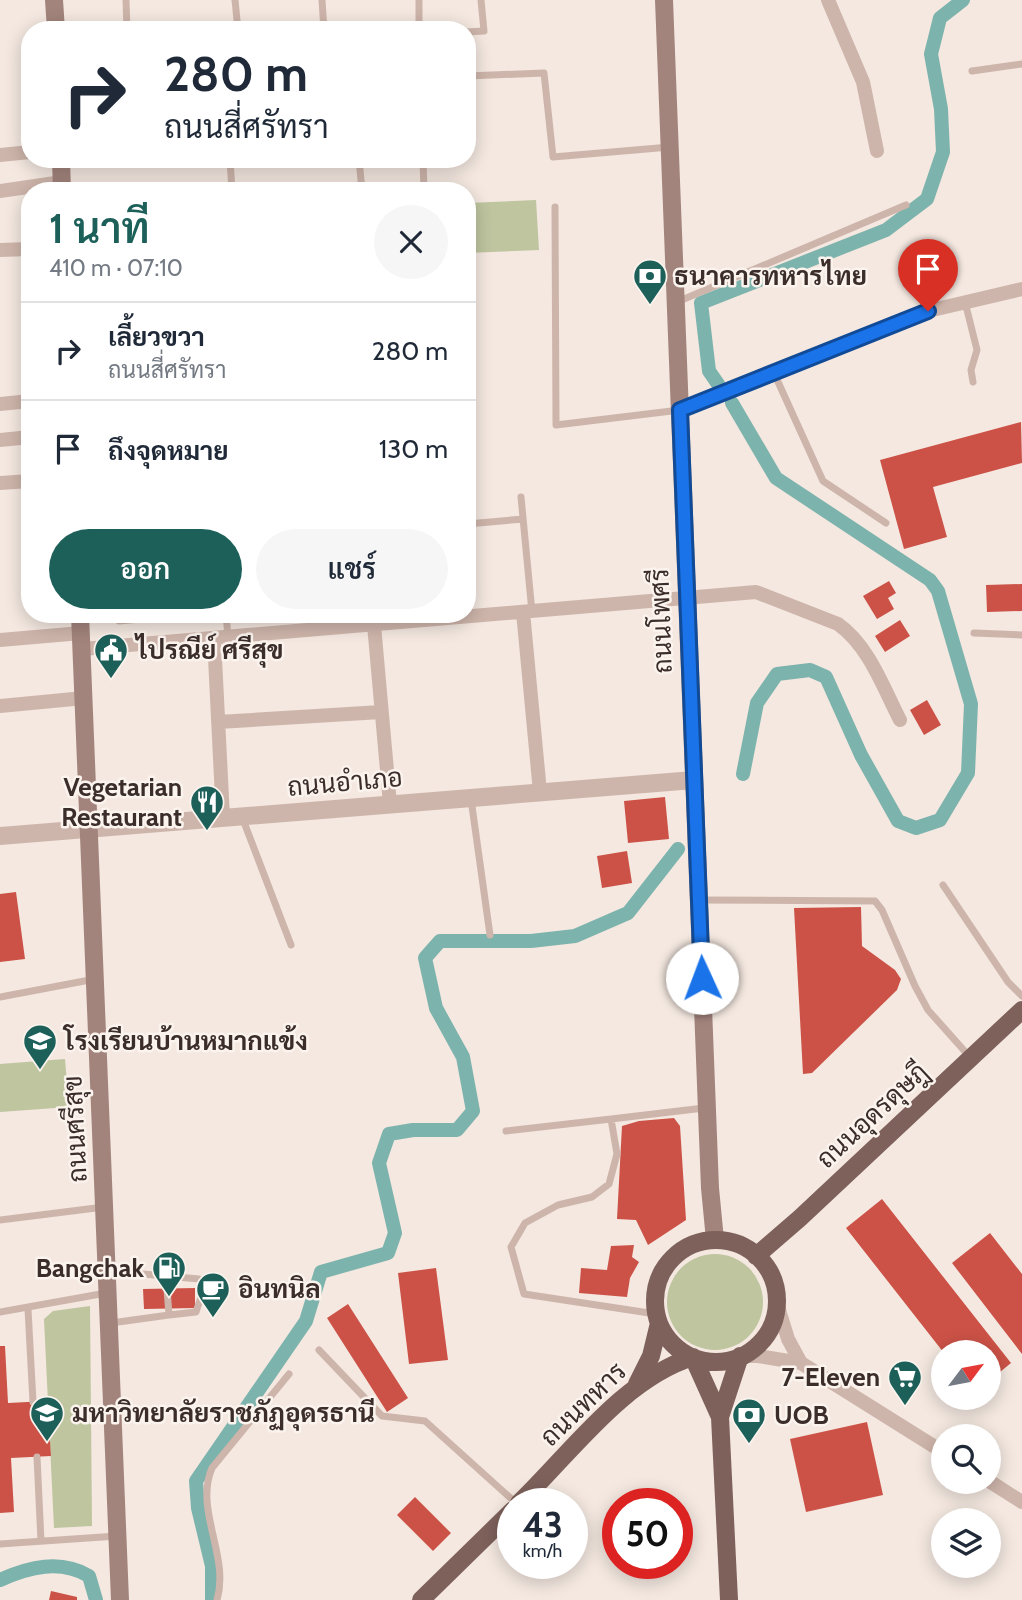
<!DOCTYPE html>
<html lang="th">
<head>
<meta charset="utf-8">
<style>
	body { margin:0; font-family:Cabin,Sarabun,sans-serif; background:#f6f6f7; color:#1f2937; height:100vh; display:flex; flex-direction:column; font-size:26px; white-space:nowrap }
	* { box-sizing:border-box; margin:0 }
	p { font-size:23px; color:#747a83 }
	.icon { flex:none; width:38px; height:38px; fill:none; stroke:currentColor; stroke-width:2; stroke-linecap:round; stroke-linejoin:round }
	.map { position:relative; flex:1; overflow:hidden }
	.drawer { position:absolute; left:21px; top:182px; width:455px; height:441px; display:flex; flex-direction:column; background:#fff; border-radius:28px; box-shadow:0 4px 18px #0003 }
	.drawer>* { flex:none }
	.guide { position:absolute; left:21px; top:21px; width:455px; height:147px; border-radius:28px; box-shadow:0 4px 18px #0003; background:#fff; color:#1f2937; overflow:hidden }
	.needle { width:46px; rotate:58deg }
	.fabs { position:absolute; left:931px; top:1340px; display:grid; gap:14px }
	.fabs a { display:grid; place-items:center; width:70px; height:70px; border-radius:50%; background:#fff; box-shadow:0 4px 18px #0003; font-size:35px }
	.speed { position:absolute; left:497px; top:1488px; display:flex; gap:14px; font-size:35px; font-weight:700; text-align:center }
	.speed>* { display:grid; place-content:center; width:91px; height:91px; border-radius:50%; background:#fff; box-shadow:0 4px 18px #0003; line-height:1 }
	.speed small { font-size:18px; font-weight:400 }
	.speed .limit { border:10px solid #d22; background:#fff; color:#111 }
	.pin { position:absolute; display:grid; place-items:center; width:60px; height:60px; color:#fff; margin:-72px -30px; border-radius:50% 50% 50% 0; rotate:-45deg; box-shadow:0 0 7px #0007 }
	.pin .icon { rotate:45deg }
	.me { position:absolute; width:77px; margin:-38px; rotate:358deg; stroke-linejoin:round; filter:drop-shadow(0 0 5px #0008) }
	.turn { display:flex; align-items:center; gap:24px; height:147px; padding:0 28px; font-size:32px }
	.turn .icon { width:91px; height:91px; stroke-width:2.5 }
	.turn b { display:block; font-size:49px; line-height:60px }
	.round { display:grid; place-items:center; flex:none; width:74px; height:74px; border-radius:37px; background:#f6f6f7 }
	.headline { display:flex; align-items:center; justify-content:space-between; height:119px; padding:0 28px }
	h1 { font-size:42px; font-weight:600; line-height:52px; color:#1d605a }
	.button { display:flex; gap:14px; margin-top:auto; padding:14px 28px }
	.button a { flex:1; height:80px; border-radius:42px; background:#1d605a; color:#fff; font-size:28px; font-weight:600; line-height:80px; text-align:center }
	.button a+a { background:#f6f6f7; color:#1f2937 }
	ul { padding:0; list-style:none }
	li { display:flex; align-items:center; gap:21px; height:98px; padding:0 28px; border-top:2px solid #e0e1e3 }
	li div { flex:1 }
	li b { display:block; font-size:26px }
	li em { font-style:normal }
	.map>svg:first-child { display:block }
</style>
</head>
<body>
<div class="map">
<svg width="1022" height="1600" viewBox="0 0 1022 1600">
	<rect width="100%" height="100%" fill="#f4e8e0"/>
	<path fill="#bec59f" d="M536,200L539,250L467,253V203Z
		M65,1059L69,1107L0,1112V1064Z
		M667 1302a48 48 0 1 1 96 0a48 48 0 1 1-96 0Z
		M90,1306L92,1526L54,1528L44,1319L53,1311Z"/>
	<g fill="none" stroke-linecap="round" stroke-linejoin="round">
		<path stroke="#7db3ad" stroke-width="14" d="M718,384L709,371L701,303L886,230L927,199L943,152L941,109L931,54L940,18L963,0
			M732,403L776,478L930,580L938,591L971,704L968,773L940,820L916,828L898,821L861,755L826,677L810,670L777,674L757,703L743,774
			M0,1580C29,1567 60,1559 89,1576L96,1600
			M212,1600V1566L198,1508L196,1481L306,1321L321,1272L388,1253L395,1233L379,1163L389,1134L413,1130H457L473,1111L463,1057L436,1008L425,958L440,941H531L575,936L628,913L678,849"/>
	</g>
	<path fill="#cc5247" d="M1021,422L1022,463L933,487L947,537L904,549L880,460Z
		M889,581L896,593L888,598L894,609L877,619L863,596Z
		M1022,584V611L987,612L986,585Z
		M900,620L910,636L885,652L875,636Z
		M927,700L941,725L924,735L910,710Z
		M665,797L669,839L628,843L624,801Z
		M627,851L632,883L602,888L597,856Z
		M16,892L25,959L0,962V894Z
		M861,907L862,946L895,970L901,979L897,990L812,1073L803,1074L794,908Z
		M674,1118L680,1126L686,1220L648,1245L636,1220L617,1219L622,1126L639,1121Z
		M882,1199L1011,1363L989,1381V1353H944L846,1228Z
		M990,1233L1022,1274V1354L952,1263Z
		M634,1245L632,1257L639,1262L630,1278L627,1297L579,1293L581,1268L607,1270L611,1246Z
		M436,1268L448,1360L409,1364L398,1273Z
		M195,1288V1308L144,1309L143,1289Z
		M348,1304L408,1398L387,1412L327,1318Z
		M0,1346H5L8,1403L47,1401L51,1456L11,1458L14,1512L0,1513Z
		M867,1422L883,1495L806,1512L790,1439Z
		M415,1497L451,1533L433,1551L397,1515Z
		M51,1591L77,1597V1600H49Z"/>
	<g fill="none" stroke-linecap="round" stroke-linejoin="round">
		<path stroke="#ceb5ab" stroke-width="7" d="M126,0L127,30
			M235,0L238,30
			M322,0L324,30
			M419,0V30
			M467,32L484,31L481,0
			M972,71L1022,64
			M467,76L544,73L553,157L670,147
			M230,159L232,191
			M359,159L362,191
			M423,159L424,191
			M62,163L211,159
			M555,207L556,425L680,410
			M677,302L906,205
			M965,302L977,350L971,370L973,382
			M774,373L823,481L886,523
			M521,497L532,612
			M467,524L523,519
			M110,614L119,621L196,614
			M226,614L228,637
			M974,633L1022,635
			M471,799L490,935
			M242,817L291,945
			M943,885L1008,982L1022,996
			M699,900L875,901L882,910L915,986L928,1010L969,1056
			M0,997L95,979
			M506,1131L611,1119
			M0,1220L104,1207
			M108,1271L166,1276L169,1315L111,1323
			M166,1276L199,1279L205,1285L196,1312L169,1315
			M28,1309L33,1402
			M0,1312L106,1293
			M656,1314L524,1294L511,1247L525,1223L558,1205L592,1197L609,1184L617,1154L611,1119L704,1108
			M319,1350L382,1416L425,1421L516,1503
			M37,1457L41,1541
			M0,1544L117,1536
			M217,1600C230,1556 194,1510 212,1468L289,1374"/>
		<path stroke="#ceb5ab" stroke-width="14" d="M828,0L863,82L877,151
			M0,155L30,152
			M0,191L62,182
			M0,250L30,249
			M0,404L30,401
			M680,410L928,311L1022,289
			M0,440L30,437
			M0,483L30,481
			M523,612L540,792
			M374,625L390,804
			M214,638L223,818
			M0,640L81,633
			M82,649L756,592L838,624C869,646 883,687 900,720
			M0,706L84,698
			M218,722L381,712
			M776,1300L788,1339L801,1363
			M740,1356H758L801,1363L943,1452
			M989,1481L1022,1502"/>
		<path stroke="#ceb5ab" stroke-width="18" d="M0,836L694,780"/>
		<path stroke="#a2847c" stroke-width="18" d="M54,0L56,30
			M664,0L710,1188L715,1240
			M61,159L62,191
			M80,614L120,1600"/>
		<path stroke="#7e615b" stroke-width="18" d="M655 1301a61 61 0 1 1 122 0a61 61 0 1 1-122 0Z
			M756,1256L800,1218L1022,1010
			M637,1384L651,1356L659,1323
			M519,1503C571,1453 623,1379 693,1357L720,1417
			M421,1600L513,1510
			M729,1600L720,1417L740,1356"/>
	</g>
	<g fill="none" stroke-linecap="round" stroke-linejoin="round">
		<g stroke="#114b97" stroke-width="18">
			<path id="route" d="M702,978L680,410L928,311"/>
		</g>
		<use href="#route" stroke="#1a73e8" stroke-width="12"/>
	</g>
	<defs>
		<g id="bank-pin" transform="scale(1.75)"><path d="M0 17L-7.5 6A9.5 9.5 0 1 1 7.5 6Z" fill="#1d605a" stroke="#fbf3ed"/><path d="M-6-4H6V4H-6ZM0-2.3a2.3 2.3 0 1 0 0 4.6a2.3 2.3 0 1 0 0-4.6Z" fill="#fff"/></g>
		<g id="civic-pin" transform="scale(1.75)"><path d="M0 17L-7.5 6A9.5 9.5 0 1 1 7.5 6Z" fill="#1d605a" stroke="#fbf3ed"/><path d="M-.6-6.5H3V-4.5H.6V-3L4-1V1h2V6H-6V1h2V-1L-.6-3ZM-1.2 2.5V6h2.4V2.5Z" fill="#fff"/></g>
		<g id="restaurant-pin" transform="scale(1.75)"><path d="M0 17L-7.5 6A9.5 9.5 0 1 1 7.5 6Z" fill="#1d605a" stroke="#fbf3ed"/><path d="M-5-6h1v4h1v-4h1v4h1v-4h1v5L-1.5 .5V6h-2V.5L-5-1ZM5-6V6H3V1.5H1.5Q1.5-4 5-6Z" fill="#fff"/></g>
		<g id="school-pin" transform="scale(1.75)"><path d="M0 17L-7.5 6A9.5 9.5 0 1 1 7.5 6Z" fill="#1d605a" stroke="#fbf3ed"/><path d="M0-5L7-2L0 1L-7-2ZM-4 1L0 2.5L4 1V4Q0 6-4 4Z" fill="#fff"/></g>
		<g id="fuel-pin" transform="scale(1.75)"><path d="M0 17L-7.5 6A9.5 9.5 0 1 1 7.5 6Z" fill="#1d605a" stroke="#fbf3ed"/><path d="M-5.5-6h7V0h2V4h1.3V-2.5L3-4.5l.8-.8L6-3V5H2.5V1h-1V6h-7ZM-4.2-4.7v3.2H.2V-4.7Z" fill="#fff"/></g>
		<g id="cafe-pin" transform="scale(1.75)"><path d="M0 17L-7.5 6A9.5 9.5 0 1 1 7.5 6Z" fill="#1d605a" stroke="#fbf3ed"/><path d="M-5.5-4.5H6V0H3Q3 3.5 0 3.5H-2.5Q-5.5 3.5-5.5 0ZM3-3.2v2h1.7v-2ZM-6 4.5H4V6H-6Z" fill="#fff"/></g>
		<g id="supermarket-pin" transform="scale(1.75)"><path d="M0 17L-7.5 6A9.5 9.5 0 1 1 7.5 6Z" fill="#1d605a" stroke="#fbf3ed"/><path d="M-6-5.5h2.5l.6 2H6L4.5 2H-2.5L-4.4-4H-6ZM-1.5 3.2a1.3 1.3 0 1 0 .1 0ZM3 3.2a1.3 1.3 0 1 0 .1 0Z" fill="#fff"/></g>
		<g id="university-pin" transform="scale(1.75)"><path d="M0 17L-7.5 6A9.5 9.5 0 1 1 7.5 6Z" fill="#1d605a" stroke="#fbf3ed"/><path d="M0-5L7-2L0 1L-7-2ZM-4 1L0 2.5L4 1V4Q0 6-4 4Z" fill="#fff"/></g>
	</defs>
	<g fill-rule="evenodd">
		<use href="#bank-pin" x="650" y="276"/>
		<use href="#civic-pin" x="111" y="650"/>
		<use href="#restaurant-pin" x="207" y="802"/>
		<use href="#school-pin" x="40" y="1041"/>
		<use href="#fuel-pin" x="169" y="1268"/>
		<use href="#cafe-pin" x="213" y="1289"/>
		<use href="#supermarket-pin" x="905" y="1377"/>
		<use href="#university-pin" x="47" y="1413"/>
		<use href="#bank-pin" x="749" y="1415"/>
	</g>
	<g text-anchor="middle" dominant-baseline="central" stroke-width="5" stroke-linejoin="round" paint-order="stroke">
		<g font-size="26" font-weight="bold" fill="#3b2d2a" stroke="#fbf3ed" text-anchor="start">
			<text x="674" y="276">ธนาคารทหารไทย</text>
			<text x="136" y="650">ไปรณีย์ ศรีสุข</text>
			<text x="182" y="787" text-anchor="end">Vegetarian<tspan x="182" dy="30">Restaurant</tspan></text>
			<text x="64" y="1041">โรงเรียนบ้านหมากแข้ง</text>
			<text x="144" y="1268" text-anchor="end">Bangchak</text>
			<text x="238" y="1289">อินทนิล</text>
			<text x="880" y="1377" text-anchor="end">7-Eleven</text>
			<text x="72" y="1413">มหาวิทยาลัยราชภัฏอุดรธานี</text>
			<text x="774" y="1415">UOB</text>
		</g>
		<g font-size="26" fill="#3b2d2a" stroke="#fbf3ed">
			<text transform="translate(661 621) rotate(-92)">ถนนโพศรี</text>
			<text transform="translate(345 782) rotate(-5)">ถนนอำเภอ</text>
			<text transform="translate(872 1115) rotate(-43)">ถนนอุดรดุษฎี</text>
			<text transform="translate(75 1129) rotate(-93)">ถนนศรีสุข</text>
			<text transform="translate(583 1404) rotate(-44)">ถนนทหาร</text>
		</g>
	</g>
</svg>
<div class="fabs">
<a><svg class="needle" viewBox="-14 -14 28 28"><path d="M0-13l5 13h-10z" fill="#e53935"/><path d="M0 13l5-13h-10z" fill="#747a83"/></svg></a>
<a><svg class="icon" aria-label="search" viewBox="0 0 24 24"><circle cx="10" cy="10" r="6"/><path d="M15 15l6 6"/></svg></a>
<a><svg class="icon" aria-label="layers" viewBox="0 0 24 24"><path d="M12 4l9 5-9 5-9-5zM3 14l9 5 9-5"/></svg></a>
</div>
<div class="speed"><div>43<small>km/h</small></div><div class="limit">50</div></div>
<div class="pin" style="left:928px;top:311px;background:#d93025"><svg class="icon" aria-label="arrive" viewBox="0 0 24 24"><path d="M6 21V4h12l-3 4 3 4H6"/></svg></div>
<svg class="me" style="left:702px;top:978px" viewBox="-20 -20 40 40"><circle r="19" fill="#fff"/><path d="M0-13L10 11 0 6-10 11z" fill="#1a73e8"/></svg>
<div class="guide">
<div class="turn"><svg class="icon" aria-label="right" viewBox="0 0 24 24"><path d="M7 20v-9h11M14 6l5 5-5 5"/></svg><div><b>280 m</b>ถนนสี่ศรัทรา</div></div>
</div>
<section class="drawer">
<div class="headline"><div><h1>1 นาที</h1><p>410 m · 07:10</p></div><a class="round"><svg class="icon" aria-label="close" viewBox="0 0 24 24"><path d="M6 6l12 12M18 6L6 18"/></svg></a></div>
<ul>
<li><svg class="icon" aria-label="right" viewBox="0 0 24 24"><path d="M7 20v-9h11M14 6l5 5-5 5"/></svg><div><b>เลี้ยวขวา</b><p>ถนนสี่ศรัทรา</p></div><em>280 m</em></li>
<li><svg class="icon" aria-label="arrive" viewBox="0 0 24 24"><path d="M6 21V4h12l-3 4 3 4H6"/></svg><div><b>ถึงจุดหมาย</b></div><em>130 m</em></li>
</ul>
<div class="button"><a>ออก</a><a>แชร์</a></div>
</section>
</div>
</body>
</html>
